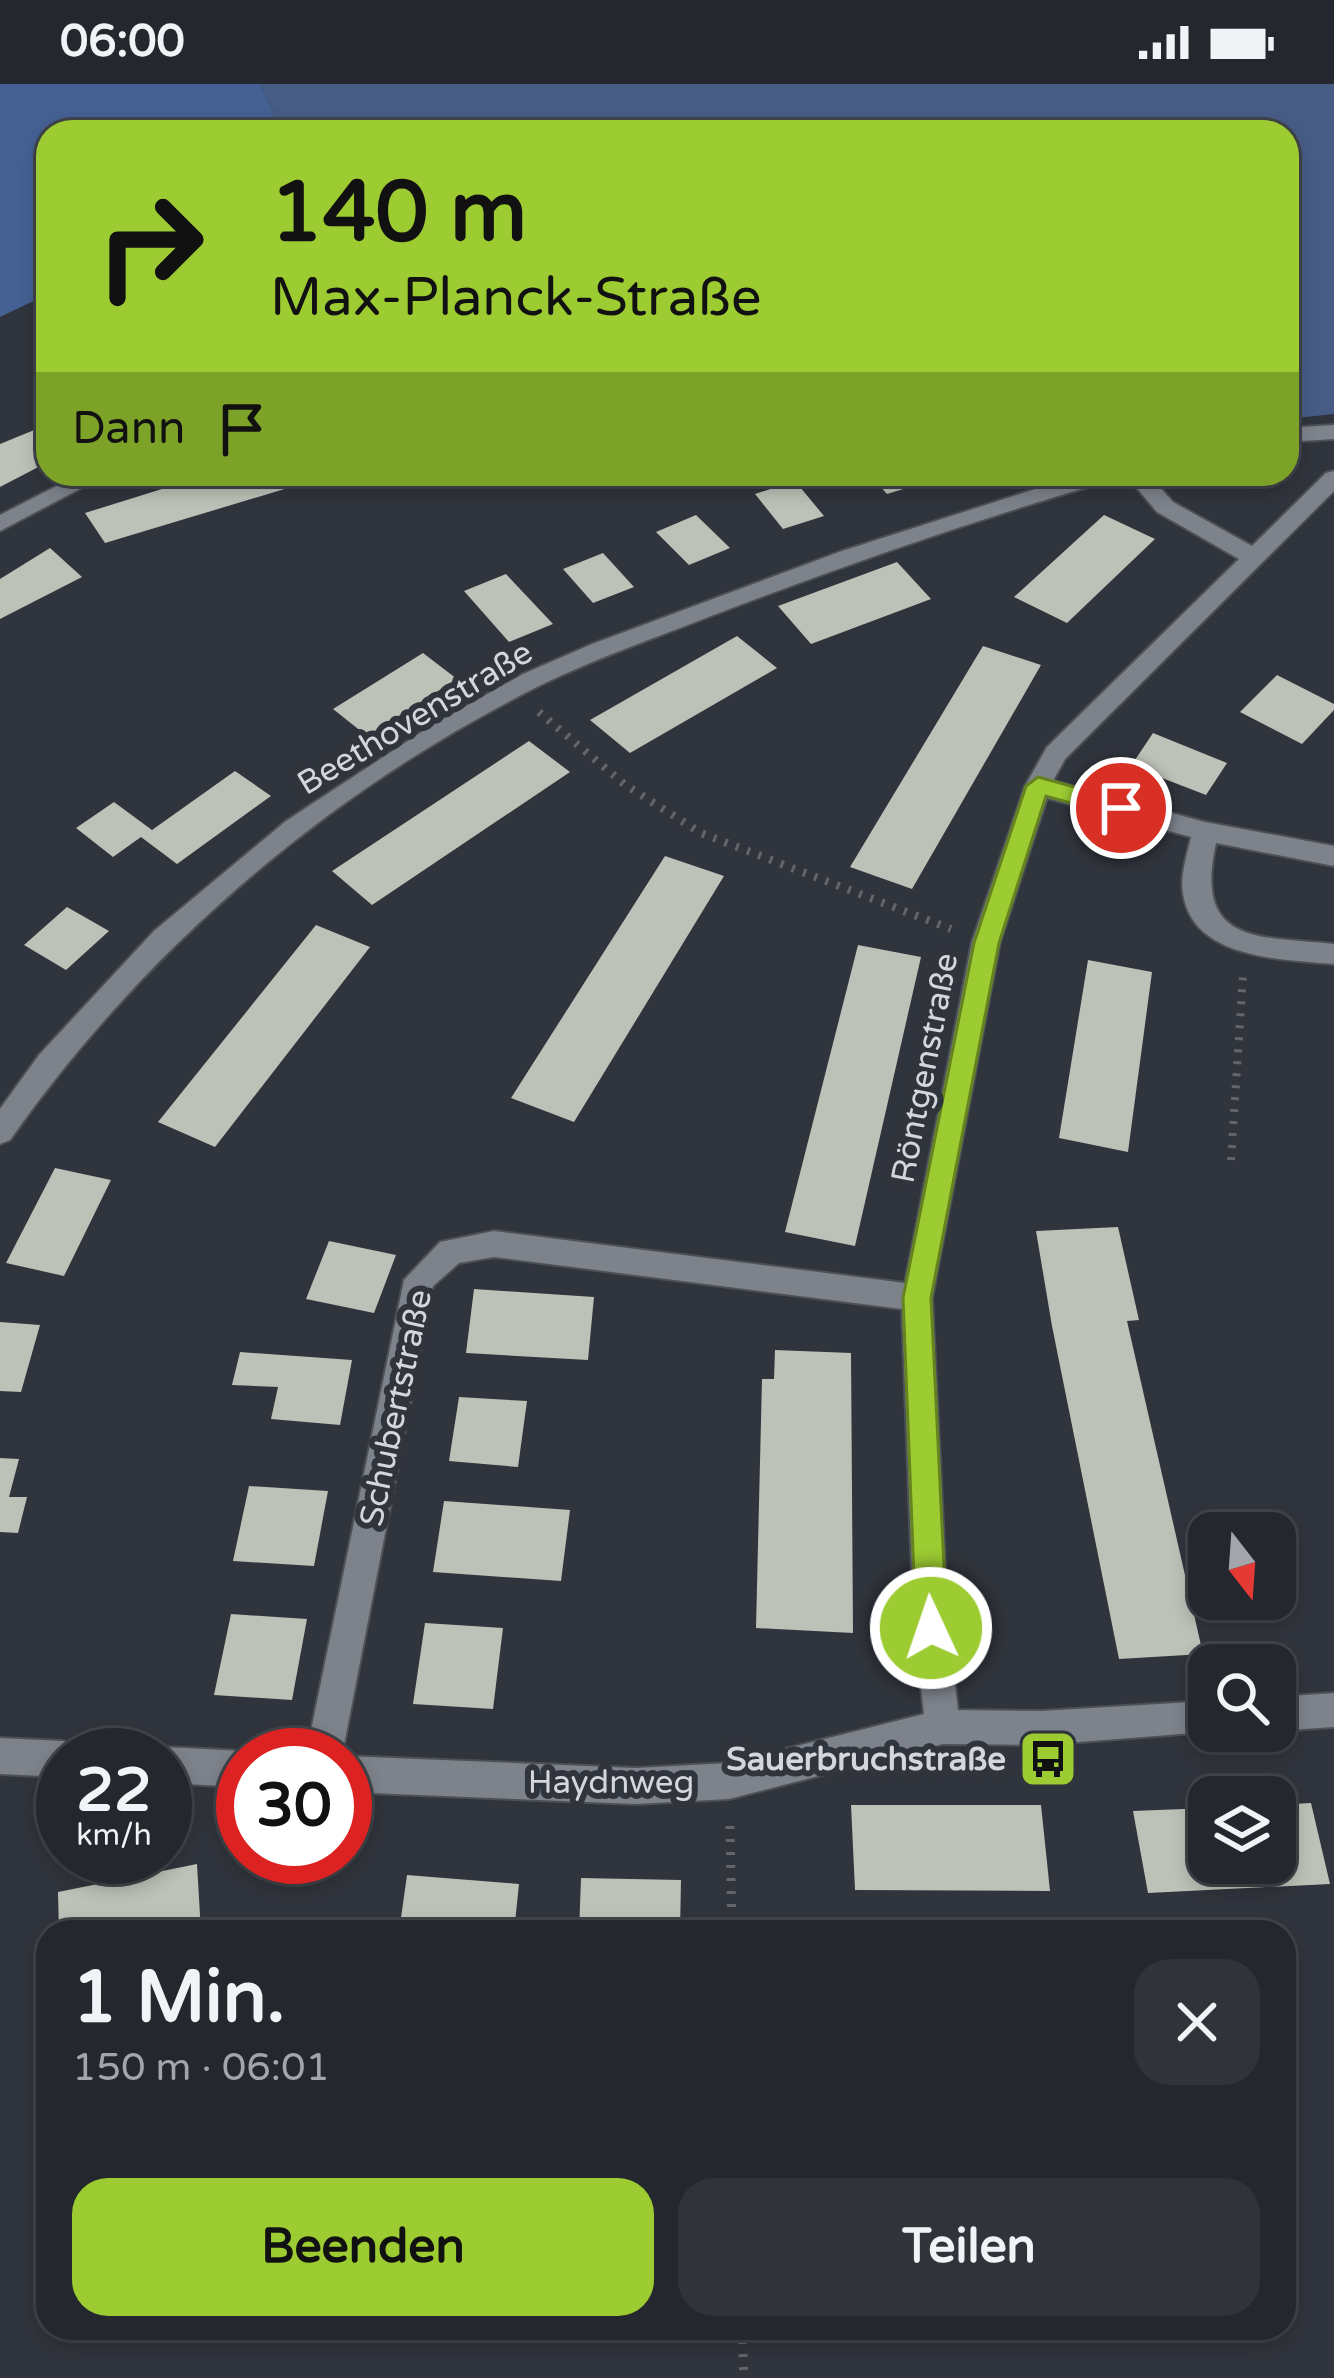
<!DOCTYPE html>
<html lang="de">
<head>
<meta charset="utf-8">
<style>
	body { margin:0; font-family:"Varela Round",sans-serif; background:#303339; color:#f1f3f6; height:100vh; display:flex; flex-direction:column; font-size:45px; white-space:nowrap }
	* { box-sizing:border-box; margin:0 }
	p { font-size:39px; color:#a3a5aa }
	.icon { flex:none; width:66px; height:66px; fill:none; stroke:currentColor; stroke-width:2; stroke-linecap:round; stroke-linejoin:round }
	.map { position:relative; flex:1; overflow:hidden }
	.side { position:absolute; left:36px; top:1836px; width:1260px; height:420px; display:flex; flex-direction:column; background:#24272d; border-radius:36px; box-shadow:0 6px 18px #0003,0 0 0 3px #414449 }
	.side>* { flex:none }
	.banner { position:absolute; left:36px; top:36px; width:1263px; height:366px; border-radius:36px; box-shadow:0 6px 18px #0003,0 0 0 3px #414449; background:#9ccb32; color:#111; overflow:hidden }
	.needle { width:78px; rotate:163deg }
	.fabs { position:absolute; left:1188px; top:1428px; display:grid; gap:24px }
	.fabs a { display:grid; place-items:center; width:108px; height:108px; border-radius:24px; background:#24272d; box-shadow:0 6px 18px #0003,0 0 0 3px #414449; font-size:60px }
	.speed { position:absolute; left:36px; top:1644px; display:flex; gap:24px; font-size:60px; font-weight:700; text-align:center }
	.speed>* { display:grid; place-content:center; width:156px; height:156px; border-radius:50%; background:#24272d; box-shadow:0 6px 18px #0003,0 0 0 3px #414449; line-height:1 }
	.speed small { font-size:30px; font-weight:400 }
	.speed .limit { border:18px solid #d22; background:#fff; color:#111 }
	.pin { position:absolute; display:grid; place-items:center; width:102px; height:102px; color:#fff; margin:-51px; border:6px solid #fff; border-radius:50%; box-shadow:0 3px 12px #0007 }
	.me { position:absolute; width:132px; margin:-66px; rotate:357deg; stroke-linejoin:round; filter:drop-shadow(0 0 9px #0008) }
	.turn { display:flex; align-items:center; gap:42px; height:252px; padding:0 36px; font-size:54px }
	.turn .icon { width:156px; height:156px; stroke-width:2.5 }
	.turn b { display:block; font-size:84px; line-height:102px }
	.then { display:flex; align-items:center; height:114px; padding:0 36px; background:#0003; gap:24px; font-size:45px }
	.round { display:grid; place-items:center; flex:none; width:126px; height:126px; border-radius:36px; background:#303339 }
	.summary { display:flex; align-items:center; justify-content:space-between; height:204px; padding:0 36px }
	h1 { font-size:72px; font-weight:800; line-height:90px }
	.primary-button { display:flex; gap:24px; margin-top:auto; padding:24px 36px }
	.primary-button a { flex:1; height:138px; border-radius:36px; background:#9ccb32; color:#111; font-size:48px; font-weight:800; line-height:138px; text-align:center }
	.primary-button a+a { background:#303339; color:#f1f3f6 }
	.status { display:flex; justify-content:space-between; align-items:center; height:84px; padding:0 60px; background:#24272d; direction:ltr }
	.status svg { height:33px; fill:currentColor }
	.map>svg:first-child { display:block }
</style>
</head>
<body>
<div class="status"><b>06:00</b><svg viewBox="0 0 49 12"><path d="M0 12V9h3v3zM5 12V6h3v6zM10 12V3h3v9zM15 12V0h3v12zM26 1h20v11H26zM47 4h2v5h-2z"/></svg></div>
<div class="map">
<svg width="1334" height="2294" viewBox="0 0 1334 2294">
	<rect width="100%" height="100%" fill="#30343c"/>
	<path fill="#475c85" d="M260,0H1334V330L1287,335V48H282Z"/>
	<path fill="#456093" d="M0,0H260L282,48H48V210L0,233Z"/>
	<path fill="#bdc1b7" d="M48,336V378L0,403V360L44,342L41,339Z
		M210,390H306L311,397L105,459L85,429Z
		M869,390H919L926,398L887,410Z
		M795,397L824,432L783,445L755,410Z
		M696,431L730,464L689,481L656,448Z
		M1104,431L1155,455L1067,539L1014,513Z
		M50,464L82,493L0,535V495Z
		M603,469L634,503L593,519L563,485Z
		M897,478L931,515L811,560L778,522Z
		M506,490L553,540L509,558L464,507Z
		M737,552L777,584L630,669L590,636Z
		M983,562L1041,581L912,805L850,783Z
		M423,569L457,595L367,652L333,625Z
		M1277,591L1334,620V626L1302,660L1240,628Z
		M1153,649L1227,679L1206,711L1131,682Z
		M529,657L570,688L372,821L332,787Z
		M235,687L271,712L177,780L141,753L113,773L76,744L114,718L152,746Z
		M665,772L724,792L574,1038L511,1014Z
		M67,823L109,847L66,886L24,861Z
		M316,841L370,863L215,1063L158,1038Z
		M858,861L921,873L855,1162L785,1148Z
		M1088,876L1152,888L1128,1068L1059,1054Z
		M55,1084L111,1096L64,1192L6,1179Z
		M1118,1143L1139,1236L1127,1237L1203,1570L1119,1575L1052,1242L1036,1147Z
		M329,1157L396,1171L374,1229L306,1215Z
		M474,1205L594,1213L588,1276L466,1269Z
		M0,1238L40,1241L21,1308L0,1307Z
		M775,1266L851,1269L853,1549L756,1544L762,1295H774Z
		M240,1268L352,1276L340,1341L271,1335L278,1303L232,1301Z
		M459,1313L527,1317L518,1383L449,1377Z
		M0,1374L19,1375L9,1413H27L18,1449L0,1448Z
		M249,1402L328,1407L314,1482L233,1477Z
		M444,1417L570,1426L561,1497L433,1488Z
		M231,1530L307,1535L292,1616L214,1611Z
		M425,1539L503,1544L493,1625L413,1620Z
		M1311,1719L1330,1800L1148,1809L1133,1727L1209,1724V1779H1275V1721Z
		M851,1721H1041L1050,1807L855,1806Z
		M197,1780L201,1848H59L58,1808Z
		M407,1791L519,1800L514,1848H399Z
		M581,1794L681,1796L680,1848H579Z"/>
	<g fill="none" stroke-linecap="round" stroke-linejoin="round">
		<g stroke="#4c5057" stroke-width="4">
			<path id="minor" d="M1334,341V355L1287,358V344Z
				M1334,387V407L1065,675L1053,697L1205,738L1334,762V782L1216,759C1194,860 1255,852 1334,860V880C1283,875 1192,876 1183,809C1180,791 1187,771 1191,753L1047,714L1000,858L932,1214L948,1543L958,1626L1041,1627L1209,1617V1647H1220L1041,1661L943,1660L729,1715L636,1720L345,1708V1672L636,1684L729,1679L924,1630L914,1543L902,1225L494,1173L459,1179L433,1202L342,1671H306L404,1196L440,1158L494,1147L905,1199L972,858L1025,702L1047,663L1239,475L1157,428L1125,390H1148L1173,418L1252,462L1326,389Z
				M80,390H108L0,447V431Z
				M1082,390H1118L1115,395C978,435 844,481 711,532C655,554 597,574 543,600C331,705 145,864 10,1056L0,1060V1025L39,971L154,847L286,737L429,643L523,590L592,560L839,468Z
				M1334,1609V1643L1275,1647H1274L1275,1613Z
				M0,1654L63,1657L76,1662L79,1671H63V1693L0,1690Z
				M165,1663L243,1667L252,1671H243V1703L165,1699V1671H151Z"/>
		</g>
		<path stroke="#62656c" stroke-width="8" stroke-dasharray="3 9" stroke-linecap="butt" d="M539,628L624,700L701,749L951,845
			M1231,1076L1243,892"/>
		<path stroke="#62656c" stroke-width="9" stroke-dasharray="3 10" stroke-linecap="butt" d="M730,1742L732,1848
			M742,2244L744,2294"/>
		<use href="#minor" fill="#7d828b" fill-rule="evenodd"/>
	</g>
	<path fill="#9ccb32" stroke="#658420" stroke-width="3" d="M1038,693L1130,718L1133,724L1121,733L1046,712L999,859L931,1214L947,1544L942,1554L931,1558L920,1554L916,1544L903,1214L974,859L1026,702Z"/>
	<defs>
		<g id="bus-square" transform="scale(3)"><rect x="-9" y="-9" width="18" height="18" rx="4" fill="#9ccb32" stroke="#30343c"/><path d="M-5-6H5V4H4V6H2V4H-2V6H-4V4H-5ZM-3.5-4V0h7V-4ZM-3.5 1.2v1.5H-2V1.2ZM2 1.2v1.5H3.5V1.2Z" fill="#111"/></g>
	</defs>
	<g fill-rule="evenodd">
		<use href="#bus-square" x="1048" y="1675"/>
	</g>
	<g text-anchor="middle" dominant-baseline="central" stroke-width="12" stroke-linejoin="round" paint-order="stroke">
		<g font-size="33" fill="#d3d6db" stroke="#30343c">
			<text transform="translate(415 634) rotate(-31)">Beethovenstraße</text>
			<text transform="translate(925 984) rotate(-79)">Röntgenstraße</text>
			<text transform="translate(396 1324) rotate(-78)">Schubertstraße</text>
			<text x="611" y="1698">Haydnweg</text>
		</g>
		<g font-size="33" font-weight="bold" fill="#d3d6db" stroke="#30343c" text-anchor="end">
			<text x="1006" y="1675">Sauerbruchstraße</text>
		</g>
	</g>
</svg>
<div class="fabs">
<a><svg class="needle" viewBox="-14 -14 28 28"><path d="M0-13l5 13h-10z" fill="#e53935"/><path d="M0 13l5-13h-10z" fill="#a3a5aa"/></svg></a>
<a><svg class="icon" aria-label="search" viewBox="0 0 24 24"><circle cx="10" cy="10" r="6"/><path d="M15 15l6 6"/></svg></a>
<a><svg class="icon" aria-label="layers" viewBox="0 0 24 24"><path d="M12 4l9 5-9 5-9-5zM3 14l9 5 9-5"/></svg></a>
</div>
<div class="speed"><div>22<small>km/h</small></div><div class="limit">30</div></div>
<div class="pin" style="left:1121px;top:724px;background:#d93025"><svg class="icon" aria-label="arrive" viewBox="0 0 24 24"><path d="M6 21V4h12l-3 4 3 4H6"/></svg></div>
<svg class="me" style="left:931px;top:1544px" viewBox="-20 -20 40 40"><circle r="17" fill="#9ccb32" stroke="#fff" stroke-width="3"/><path d="M0-11L8 9 0 5-8 9z" fill="#fff"/></svg>
<div class="banner">
<div class="turn"><svg class="icon" aria-label="right" viewBox="0 0 24 24"><path d="M7 20v-9h11M14 6l5 5-5 5"/></svg><div><b>140 m</b>Max-Planck-Straße</div></div>
<div class="then">Dann<svg class="icon" aria-label="arrive" viewBox="0 0 24 24"><path d="M6 21V4h12l-3 4 3 4H6"/></svg></div>
</div>
<section class="side">
<div class="summary"><div><h1>1 Min.</h1><p>150 m · 06:01</p></div><a class="round"><svg class="icon" aria-label="close" viewBox="0 0 24 24"><path d="M6 6l12 12M18 6L6 18"/></svg></a></div>
<div class="primary-button"><a>Beenden</a><a>Teilen</a></div>
</section>
</div>
</body>
</html>
